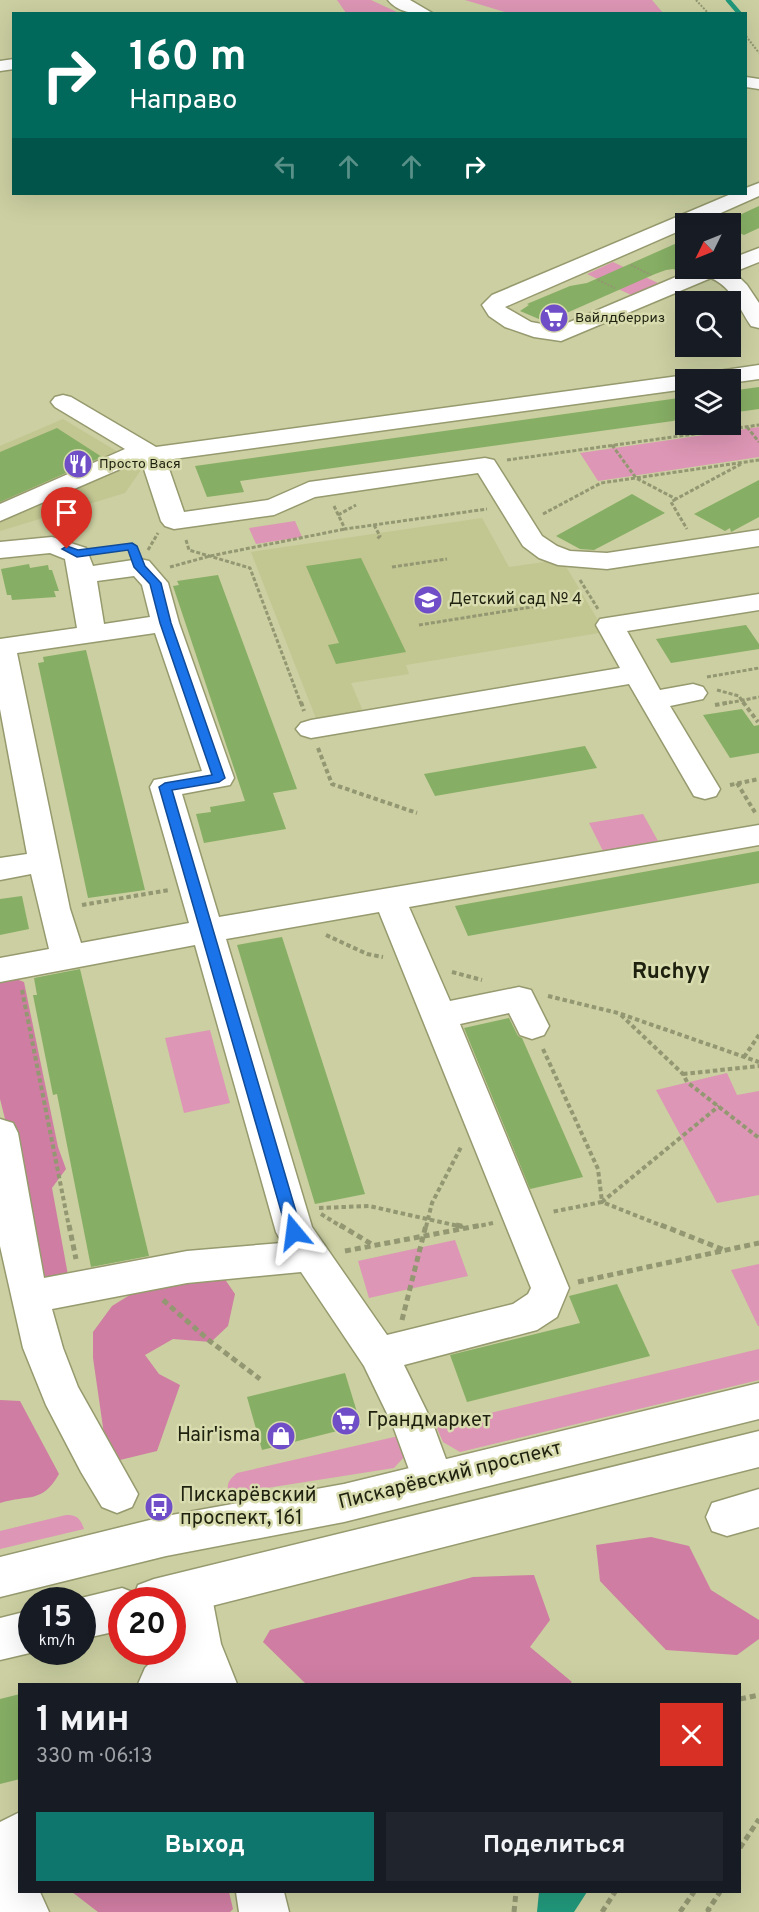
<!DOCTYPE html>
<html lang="ru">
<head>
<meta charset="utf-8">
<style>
	body { margin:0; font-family:Overpass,sans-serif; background:#20242c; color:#f1f3f6; height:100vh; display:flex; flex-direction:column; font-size:22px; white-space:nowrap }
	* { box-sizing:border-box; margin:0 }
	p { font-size:20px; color:#9ea1a6 }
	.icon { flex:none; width:33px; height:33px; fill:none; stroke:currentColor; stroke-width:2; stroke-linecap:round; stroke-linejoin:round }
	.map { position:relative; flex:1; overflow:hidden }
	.drawer { position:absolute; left:18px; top:1683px; width:723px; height:210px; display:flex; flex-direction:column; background:#171b24; border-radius:0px; box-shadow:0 6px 24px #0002 }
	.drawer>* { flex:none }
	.top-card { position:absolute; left:12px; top:12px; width:735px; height:183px; border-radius:0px; box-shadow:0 6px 24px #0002; background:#00695c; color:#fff; overflow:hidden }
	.needle { width:39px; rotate:227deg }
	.buttons { position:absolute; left:675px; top:213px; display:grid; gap:12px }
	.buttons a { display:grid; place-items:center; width:66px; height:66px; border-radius:0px; background:#171b24; box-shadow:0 6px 24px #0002; font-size:30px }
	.speed { position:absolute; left:18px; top:1587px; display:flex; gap:12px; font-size:30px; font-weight:700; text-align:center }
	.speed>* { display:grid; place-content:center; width:78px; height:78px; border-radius:50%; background:#171b24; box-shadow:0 6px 24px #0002; line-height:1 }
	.speed small { font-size:15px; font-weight:400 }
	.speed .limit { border:9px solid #d22; background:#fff; color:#111 }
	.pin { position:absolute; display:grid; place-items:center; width:51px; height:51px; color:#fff; margin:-62px -26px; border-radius:50% 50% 50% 0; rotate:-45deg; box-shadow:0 0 6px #0007 }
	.pin .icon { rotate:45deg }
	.me { position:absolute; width:66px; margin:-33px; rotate:344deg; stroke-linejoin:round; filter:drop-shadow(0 0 4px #0008) }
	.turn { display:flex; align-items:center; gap:21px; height:126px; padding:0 18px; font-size:27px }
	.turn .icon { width:78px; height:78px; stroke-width:2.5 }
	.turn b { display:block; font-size:42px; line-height:51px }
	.lanes { display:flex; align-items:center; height:57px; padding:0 18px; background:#0003; justify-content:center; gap:30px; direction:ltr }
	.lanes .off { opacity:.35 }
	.round { display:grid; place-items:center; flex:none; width:63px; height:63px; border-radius:0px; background:#20242c }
	.head { display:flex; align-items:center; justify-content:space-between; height:102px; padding:0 18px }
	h1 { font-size:36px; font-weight:700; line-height:45px }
	.primary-button { display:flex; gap:12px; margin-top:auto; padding:12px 18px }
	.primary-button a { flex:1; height:69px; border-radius:0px; background:#0f766e; color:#fff; font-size:24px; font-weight:700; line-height:69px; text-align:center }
	.primary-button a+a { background:#20242c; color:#f1f3f6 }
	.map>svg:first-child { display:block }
</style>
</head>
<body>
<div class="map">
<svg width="759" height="1912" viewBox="0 0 759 1912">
	<rect width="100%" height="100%" fill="#cbcfa1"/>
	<path fill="#c2c691" d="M63,419L143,467L125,493L0,531V446Z
		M482,518L509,567L552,561L565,565L605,632L406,665L409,674L351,683L362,709L361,713L317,721L251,552Z"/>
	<path fill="#dd96b5" d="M337,0H371L399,13H346Z
		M465,0H652L663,13H508Z
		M613,262L658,283L631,295L587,274Z
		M759,427V457L598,481L580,453Z
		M295,521L302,537L256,544L249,528Z
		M643,814L658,841L603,851L589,823Z
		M210,1030L230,1103L184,1113L165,1038Z
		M727,1073L737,1095L759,1091V1195L717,1203L656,1090Z
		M455,1240L468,1276L369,1298L358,1261Z
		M759,1264V1326H758L731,1270Z
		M759,1349V1380L460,1452L443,1442L436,1426Z
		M403,1435L405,1456L394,1468L229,1494C226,1483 229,1480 237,1473Z
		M66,1515C77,1515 80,1518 84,1529L0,1549V1531Z"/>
	<path fill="#cf7da2" d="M8,976L24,982L58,1147L66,1169L52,1188L68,1275L54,1284L41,1277L23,1191L0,1099V979Z
		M222,1275L235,1294L228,1326L211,1342L173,1339L145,1355L159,1374L180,1385L157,1451L120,1460L104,1434L93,1358V1332L112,1306L146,1285Z
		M0,1400L20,1401L59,1474C42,1504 29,1494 0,1503Z
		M651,1537L689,1546L711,1590L759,1620V1639L737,1655L666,1650L600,1581L596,1545Z
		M534,1575L550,1620L530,1647L572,1682L569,1684H306L263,1642L270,1630L473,1577Z
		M72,1892H229L233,1909L230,1912H98Z"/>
	<path fill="#21987b" d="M539,1892H587L574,1912H537Z"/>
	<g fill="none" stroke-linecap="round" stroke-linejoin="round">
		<path stroke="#21987b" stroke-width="4.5" d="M728,0L740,14"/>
	</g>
	<path fill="#86ae64" d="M759,206V228L744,235L730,229V224H720Z
		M686,239V270L681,272L673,269L666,270L655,274L546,322L520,311L529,305L527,304L570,286L587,283Z
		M759,387V409L730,413V391Z
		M686,397V417L673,421L240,481L244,492L207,497L195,466Z
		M57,428L102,457L0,502V452Z
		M759,480V517L731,532L730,528L725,531L694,514Z
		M632,494L665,513L594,550L580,549L556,536Z
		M361,558L406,652L336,664L328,645L339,643L306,566Z
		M29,564L30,568L48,565L49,570H52L59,591H54L56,597L12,600L11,595H7L1,569Z
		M218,575L297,789L273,793L286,829L204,843L196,814L211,812L210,807L245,801L173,586L179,585L177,581Z
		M746,625L759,644V649L671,663L656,639Z
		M86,650L145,890L88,898L38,663L44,662L43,657Z
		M742,709L754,726L759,725V753L730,758L703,715Z
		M585,746L597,768L435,796L424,774Z
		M759,851V883L468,936L455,906Z
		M22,896L29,929L0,935V899Z
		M282,937L365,1194L315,1204L237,945Z
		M80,969L149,1256L91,1267L57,1094L53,1095L33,995H37L34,978Z
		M509,1018L518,1036L522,1038L583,1177L530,1189L464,1028Z
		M617,1284L650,1356L467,1402L450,1355L580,1323L569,1296Z
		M345,1373L361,1425L262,1450L247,1397Z
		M20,1694V1779L0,1784V1699Z"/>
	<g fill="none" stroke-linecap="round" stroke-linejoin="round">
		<g stroke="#969a6e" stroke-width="3">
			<path id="minor" d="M388,0H410L434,14C418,14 399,14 388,0Z
				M14,59V69L0,71V61Z
				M746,77L759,79V89L746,87Z
				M759,183V196L696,224H686V228L505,307L531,322L558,327L697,268H730V259L759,248V262L734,272L747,285L759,303V328L751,326C739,308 732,287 711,278L561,341L534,337L505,327L489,316L482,305L492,295L731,194H746V188Z
				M759,365V379L730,383V380H686V389L166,460L184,512L268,500L309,482L485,458L494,460L542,536L557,546L570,551L607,553L759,530V546L607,569L558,565L539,558L523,546L478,473L315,497L274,515L174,529L165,526L161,521L141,460L0,521V504L125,449L55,407L51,402L55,397L63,395L71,397L156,447L686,375L695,378L705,373Z
				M52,537L86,548L93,566L140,559L149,561L168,583L179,623L234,778L230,785L182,794L219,917L759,825V845L409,907L450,1001L519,987L531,990L549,1026L544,1035L532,1039L520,1035L509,1013L460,1024L569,1288L557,1317L537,1330L404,1365L433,1424L454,1481L448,1494L433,1500L418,1494L393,1426L364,1366L301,1272L187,1283L52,1309L63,1348L78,1387L138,1494L132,1507L117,1513L102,1507L81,1472L46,1405L23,1348L0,1246V1119L13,1123L18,1133L44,1278L187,1251L282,1243L276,1232L195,945L0,982V958L49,949L31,874L0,880V858L27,854L0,709V639L77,628L65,559L50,553L0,558V542ZM134,576L142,585L150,617L104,624L97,581ZM155,633L202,771L154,780L150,787L189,923L81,943L70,909L17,653ZM379,912L531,1288L528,1294L513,1304L387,1335L312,1227L226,939Z
				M759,594V610L627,631L660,690L693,684L703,687L707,693L703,699L670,706L720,789L716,796L705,799L694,796L629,684L311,738L301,735L296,729L301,723L311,720L620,668L596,625L600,619Z
				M759,1489V1527L727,1536L712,1531L706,1517L712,1503Z
				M189,1571L205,1577L211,1592L221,1644L237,1684H138L145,1668L161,1652H172V1640L175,1637L172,1600H169L167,1592L173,1577Z
				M20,1812V1892H40L49,1912H0V1822Z
				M236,1892H284L289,1912H239Z"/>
		</g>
		<g stroke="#969a6e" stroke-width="3">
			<path id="major" d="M759,1383V1419L344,1522L166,1556L0,1597V1557L166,1516L344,1484Z
				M759,1431V1467L172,1616V1600H122V1630L82,1639V1600H73L122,1588L135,1593L138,1585L154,1579Z
				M32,1610V1652H34L0,1660V1618Z"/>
		</g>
		<path stroke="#939772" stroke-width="2" stroke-dasharray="2 1.5" stroke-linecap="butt" d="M696,0L709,14
			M746,36L759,53
			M730,238L739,242
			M631,265L651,275
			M598,280L615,288"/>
		<path stroke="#939772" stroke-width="3" stroke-dasharray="4 2" stroke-linecap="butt" d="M680,417L686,424
			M686,424L692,434
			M747,427L759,442
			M612,445L636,478L676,499L741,464
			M507,460L759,425
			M676,499L671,502L687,529
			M334,506L345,529L487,509
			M543,514L601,483L759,460
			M338,515L356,505
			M374,525L380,536L377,539
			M186,540L189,550L250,568L301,704
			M148,550L158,533
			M170,567L210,556L345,529
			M392,567L447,559
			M580,580L598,609
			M419,625L544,605
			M707,677L759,668
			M717,690L739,696L744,704
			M723,704L759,697"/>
		<path stroke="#939772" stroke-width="4" stroke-dasharray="4.5 3" stroke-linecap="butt" d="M301,702L304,711
			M743,702L758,722
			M715,705L731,702
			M318,748L332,784L417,813
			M737,783L756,814
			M730,785L759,779
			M82,905L169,890
			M326,935L367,954L383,957
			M452,972L482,980
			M22,990L69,1227
			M548,996L618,1013L759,1062
			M621,1015L683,1074L687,1082L759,1138
			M543,1049L598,1169L602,1202L551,1212
			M744,1057L759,1035
			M683,1074L759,1066
			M319,1208L369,1206L463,1227
			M321,1214L342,1227
			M426,1227L432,1203L461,1147
			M474,1227L493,1223
			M665,1227L602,1202L719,1106"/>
		<path stroke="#939772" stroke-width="5" stroke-dasharray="6 4" stroke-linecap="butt" d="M69,1225L76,1259
			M340,1225L373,1245
			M456,1225L465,1227
			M661,1225L724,1250
			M345,1251L482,1225
			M578,1282L759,1243
			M163,1300L211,1342L260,1379
			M402,1320L426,1225
			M740,1699L759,1695
			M740,1848L759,1819
			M514,1912L516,1892
			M602,1912L615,1892
			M680,1912L694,1892
			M710,1912L708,1910L720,1892"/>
		<use href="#minor" fill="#fff" fill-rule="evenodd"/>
		<use href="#major" fill="#fff" fill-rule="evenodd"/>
	</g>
	<path fill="#1a73e8" stroke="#114b97" stroke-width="1.5" d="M132,543L137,546L145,566L161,583L171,623L225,778L219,782L172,790L302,1232L300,1237L294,1239L289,1237L287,1232L159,787L165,783L212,775L160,623L150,584L134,567L128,550L77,557L62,549L67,546L78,550Z"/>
	<defs>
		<g id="supermarket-disc" transform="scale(1.5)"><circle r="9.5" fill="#704ec8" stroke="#d8dcae"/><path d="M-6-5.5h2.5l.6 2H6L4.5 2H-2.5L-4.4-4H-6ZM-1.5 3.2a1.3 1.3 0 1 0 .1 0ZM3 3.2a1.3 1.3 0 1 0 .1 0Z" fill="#fff"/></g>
		<g id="restaurant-disc" transform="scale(1.5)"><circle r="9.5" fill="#704ec8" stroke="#d8dcae"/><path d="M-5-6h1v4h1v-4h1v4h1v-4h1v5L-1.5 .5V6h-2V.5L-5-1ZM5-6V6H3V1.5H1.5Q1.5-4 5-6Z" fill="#fff"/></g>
		<g id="school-disc" transform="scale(1.5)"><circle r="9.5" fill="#704ec8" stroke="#d8dcae"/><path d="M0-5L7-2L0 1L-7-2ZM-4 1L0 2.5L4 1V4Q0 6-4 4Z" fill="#fff"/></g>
		<g id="shop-disc" transform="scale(1.5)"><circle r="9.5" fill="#704ec8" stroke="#d8dcae"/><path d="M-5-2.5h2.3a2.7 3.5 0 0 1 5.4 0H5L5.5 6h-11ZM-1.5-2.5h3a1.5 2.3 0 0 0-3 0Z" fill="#fff"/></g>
		<g id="bus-disc" transform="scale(1.5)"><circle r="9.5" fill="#704ec8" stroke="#d8dcae"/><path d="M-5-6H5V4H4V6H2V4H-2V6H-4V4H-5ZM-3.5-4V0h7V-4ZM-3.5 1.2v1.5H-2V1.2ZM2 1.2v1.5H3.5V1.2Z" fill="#fff"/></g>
	</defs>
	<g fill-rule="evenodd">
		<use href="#supermarket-disc" x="554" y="318"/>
		<use href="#restaurant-disc" x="78" y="464"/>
		<use href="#school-disc" x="428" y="600"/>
		<use href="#supermarket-disc" x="346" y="1421"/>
		<use href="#shop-disc" x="281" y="1436"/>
		<use href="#bus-disc" x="159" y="1507"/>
	</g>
	<g text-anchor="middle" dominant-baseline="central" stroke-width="5" stroke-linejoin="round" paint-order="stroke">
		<g font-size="14" fill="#1f210f" stroke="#d8dcae" text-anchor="start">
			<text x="575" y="318">Вайлдберриз</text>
			<text x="99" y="464">Просто Вася</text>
		</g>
		<g font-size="16" fill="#1f210f" stroke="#d8dcae" text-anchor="start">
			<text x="449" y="600">Детский сад № 4</text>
		</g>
		<g font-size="20" fill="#1f210f" stroke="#d8dcae" text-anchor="start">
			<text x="367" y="1421">Грандмаркет</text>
			<text x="260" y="1436" text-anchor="end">Hair'isma</text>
			<text x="180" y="1496">Пискарёвский<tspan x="180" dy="23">проспект, 161</tspan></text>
		</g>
		<g font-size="20" fill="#1f210f" stroke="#d8dcae">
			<text transform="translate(450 1476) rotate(-14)">Пискарёвский проспект</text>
		</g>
		<g font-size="22" font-weight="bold" fill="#1f210f" stroke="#d8dcae">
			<text x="671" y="972">Ruchyy</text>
		</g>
	</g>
</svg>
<div class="buttons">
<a><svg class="needle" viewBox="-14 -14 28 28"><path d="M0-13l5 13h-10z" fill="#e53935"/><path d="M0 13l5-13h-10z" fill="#9ea1a6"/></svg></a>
<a><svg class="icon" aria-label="search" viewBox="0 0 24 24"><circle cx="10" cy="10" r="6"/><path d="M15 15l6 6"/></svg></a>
<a><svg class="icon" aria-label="layers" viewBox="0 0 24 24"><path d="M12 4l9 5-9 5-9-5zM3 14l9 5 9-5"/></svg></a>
</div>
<div class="speed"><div>15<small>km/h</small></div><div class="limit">20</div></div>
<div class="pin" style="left:67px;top:549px;background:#d93025"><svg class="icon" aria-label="arrive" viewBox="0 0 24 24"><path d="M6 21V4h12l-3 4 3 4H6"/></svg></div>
<svg class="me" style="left:294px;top:1232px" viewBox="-20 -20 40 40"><path d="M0-17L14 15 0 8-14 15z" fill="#1a73e8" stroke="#fff" stroke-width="4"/></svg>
<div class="top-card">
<div class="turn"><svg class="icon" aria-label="right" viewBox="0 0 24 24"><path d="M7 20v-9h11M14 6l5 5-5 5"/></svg><div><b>160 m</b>Направо</div></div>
<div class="lanes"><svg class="icon off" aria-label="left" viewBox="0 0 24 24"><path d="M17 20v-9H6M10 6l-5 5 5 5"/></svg><svg class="icon off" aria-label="ahead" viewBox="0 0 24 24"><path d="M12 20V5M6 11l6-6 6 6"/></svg><svg class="icon off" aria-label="ahead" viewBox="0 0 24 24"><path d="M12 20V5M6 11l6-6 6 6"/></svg><svg class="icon" aria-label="right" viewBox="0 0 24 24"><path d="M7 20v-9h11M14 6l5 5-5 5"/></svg></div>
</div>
<section class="drawer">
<div class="head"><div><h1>1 мин</h1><p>330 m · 06:13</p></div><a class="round" style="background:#d93025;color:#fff"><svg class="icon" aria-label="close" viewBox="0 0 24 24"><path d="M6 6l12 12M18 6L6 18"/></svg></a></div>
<div class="primary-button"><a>Выход</a><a>Поделиться</a></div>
</section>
</div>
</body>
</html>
